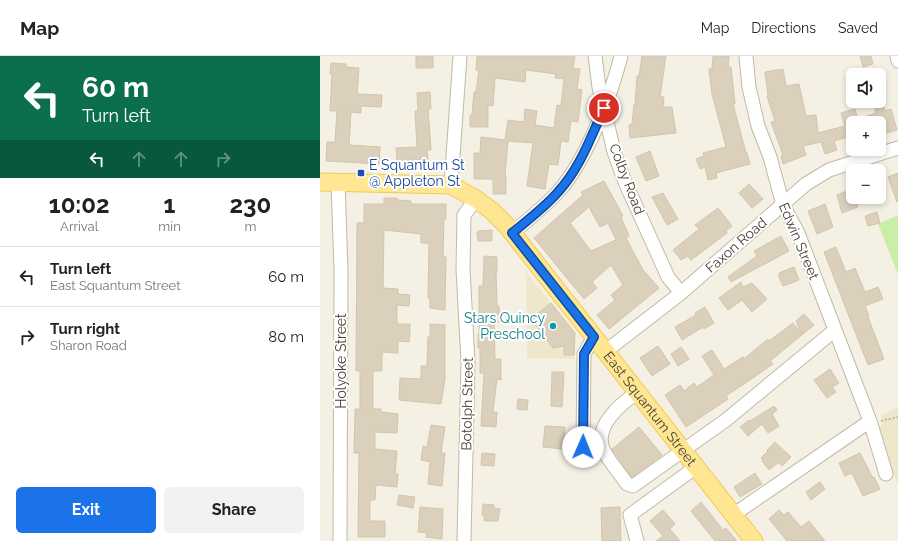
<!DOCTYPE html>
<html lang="en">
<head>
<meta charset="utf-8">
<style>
	body { margin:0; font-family:Raleway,sans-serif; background:#f2f2f2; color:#222; height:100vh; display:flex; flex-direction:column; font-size:15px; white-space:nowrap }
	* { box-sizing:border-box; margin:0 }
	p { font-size:13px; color:#767676 }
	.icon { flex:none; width:22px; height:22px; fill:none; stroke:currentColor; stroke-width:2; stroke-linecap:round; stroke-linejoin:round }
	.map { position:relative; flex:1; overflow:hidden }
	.sheet { display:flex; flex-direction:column; background:#fff; width:320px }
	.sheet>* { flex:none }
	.hud { background:#0b6e4f; color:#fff; overflow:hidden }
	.buttons { position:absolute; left:526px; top:12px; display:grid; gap:8px }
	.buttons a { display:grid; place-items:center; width:40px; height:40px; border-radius:6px; background:#fff; box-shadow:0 2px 6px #0003; font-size:20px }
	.pin { position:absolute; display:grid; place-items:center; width:34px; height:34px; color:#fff; margin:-17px; border:2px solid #fff; border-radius:50%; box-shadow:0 1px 4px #0007 }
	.me { position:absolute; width:44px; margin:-22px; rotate:1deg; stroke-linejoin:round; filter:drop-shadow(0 0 3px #0008) }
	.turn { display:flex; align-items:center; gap:14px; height:84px; padding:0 16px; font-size:18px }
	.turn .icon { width:52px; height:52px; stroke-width:2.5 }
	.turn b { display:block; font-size:28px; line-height:34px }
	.lanes { display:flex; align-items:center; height:38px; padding:0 16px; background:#0003; justify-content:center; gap:20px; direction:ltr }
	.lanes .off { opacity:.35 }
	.eta { display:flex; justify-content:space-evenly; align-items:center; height:68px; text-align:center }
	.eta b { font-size:24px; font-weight:700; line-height:28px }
	.button { display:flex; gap:8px; margin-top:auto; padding:8px 16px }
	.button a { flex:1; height:46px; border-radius:6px; background:#1a73e8; color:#fff; font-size:16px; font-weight:700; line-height:46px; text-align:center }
	.button a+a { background:#f2f2f2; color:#222 }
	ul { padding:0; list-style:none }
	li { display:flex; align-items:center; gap:12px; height:60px; padding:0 16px; border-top:1px solid #e0e0e0 }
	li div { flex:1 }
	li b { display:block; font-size:15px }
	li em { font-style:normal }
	header { display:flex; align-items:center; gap:24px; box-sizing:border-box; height:56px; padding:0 20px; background:#fff; border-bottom:1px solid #e0e0e0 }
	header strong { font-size:19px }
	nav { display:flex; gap:22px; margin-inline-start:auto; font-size:14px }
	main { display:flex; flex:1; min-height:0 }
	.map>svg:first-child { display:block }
</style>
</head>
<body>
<header>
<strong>Map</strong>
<nav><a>Map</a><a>Directions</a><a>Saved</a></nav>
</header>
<main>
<section class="sheet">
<div class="hud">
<div class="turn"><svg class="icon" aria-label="left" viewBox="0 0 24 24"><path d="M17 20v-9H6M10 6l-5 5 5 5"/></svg><div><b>60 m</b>Turn left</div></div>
<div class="lanes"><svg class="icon" aria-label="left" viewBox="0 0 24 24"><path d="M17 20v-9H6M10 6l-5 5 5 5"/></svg><svg class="icon off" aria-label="ahead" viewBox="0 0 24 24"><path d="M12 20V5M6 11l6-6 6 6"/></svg><svg class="icon off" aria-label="ahead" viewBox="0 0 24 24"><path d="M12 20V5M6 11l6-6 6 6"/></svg><svg class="icon off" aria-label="right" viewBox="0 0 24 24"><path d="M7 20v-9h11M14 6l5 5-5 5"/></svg></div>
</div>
<div class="eta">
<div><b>10:02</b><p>Arrival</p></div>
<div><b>1</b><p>min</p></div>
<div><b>230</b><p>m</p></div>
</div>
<ul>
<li><svg class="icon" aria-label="left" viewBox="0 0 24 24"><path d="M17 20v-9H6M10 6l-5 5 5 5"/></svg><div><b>Turn left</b><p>East Squantum Street</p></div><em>60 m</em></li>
<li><svg class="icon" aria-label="right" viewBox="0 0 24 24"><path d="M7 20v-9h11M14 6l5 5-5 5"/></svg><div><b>Turn right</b><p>Sharon Road</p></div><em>80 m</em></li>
</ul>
<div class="button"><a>Exit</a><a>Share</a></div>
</section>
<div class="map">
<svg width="578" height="485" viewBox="0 0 578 485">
	<rect width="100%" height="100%" fill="#f4f0e4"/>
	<path fill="#efe7cc" d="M206,216L255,277V303L207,302Z
		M578,351V430L556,373L563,368L561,359Z"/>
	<path fill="#caeda8" d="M578,159V218L558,168Z"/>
	<path fill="#dad0bb" stroke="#d3c5ab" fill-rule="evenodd" d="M96,0H113V12H96Z
		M157,0H255L253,12L260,13L257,33L262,34L258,66L251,65L248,86L241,85L238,109L229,108L225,133L207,130L213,87L188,85L185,120H186V138H173V123H154V97H160L161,81L185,84L188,64L204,66L205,53L217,55L215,69L234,72L237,49L241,50L244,23L235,22L236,18L206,14L205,26L175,22L173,50L168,49V71H150V59H152L154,36H156L159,14H156Z
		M322,0H346L340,41H344L343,51H352L356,77L310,82L309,69L312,68L314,48L315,49L317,20H319Z
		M393,0H409L408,11H411L415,48H413L426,97H427L430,108L396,117L397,122L388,124L385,111L380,113L376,103L384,100L383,97L406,91L392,38L389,13H392Z
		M540,0H551L553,8L543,11Z
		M11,7L26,8V11L39,12L37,38L62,39L61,51L41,50V57L31,56L29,89L60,91L59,108L6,105L7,86H15L17,55H10L12,18H10Z
		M463,13L466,30L479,28L486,60L496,59L498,77L525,70L521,57L535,53L538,63L556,57L553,45H562L565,55L571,53L577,74L559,79V67H533V89H531L528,81L514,85L517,94L505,98L501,86L483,90L486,99L463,108L461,100L463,99L451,66L455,65L447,40L448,39L445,16Z
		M110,36L111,53H108L111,94H107L108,103L77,105L76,92L97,91L95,55H98L97,37Z
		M330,95L339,120L326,125L316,101Z
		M578,117V145L577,146L568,121Z
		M284,125L303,160L301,161L309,180L306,182L323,214L339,232L289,273L277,259L295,244L291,239L303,229L291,209L272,226L277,232L264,243L214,182L263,139L261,136ZM269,151L280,171L288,167L296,184L271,195L250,167Z
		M429,128L443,143L432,152L419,137Z
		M532,133L533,141H535L538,151L522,157L517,139Z
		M343,137L358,163L347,169L332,141Z
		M64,142H77V144L91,145V148H126V163H124L123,201H126L125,254L110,252V242H108L109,187H101V178L64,174L63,232L78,233V238L90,239L89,250L77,249V268H90V278L89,286L78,285V297L62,296V315H53V353H61V356L78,358L77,377L55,376V393L77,395L75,418H78L77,431L56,429L55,444H50V465H65V481H38L39,397H34L35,353H40V315H36L37,167H44V148H64Z
		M505,148L513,171L497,178L488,155Z
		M398,152L412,170L406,175L407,177L371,204L368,200L361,204L353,194L379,173L375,169Z
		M557,156L560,167L548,170L545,160Z
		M172,174V185H158L157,176H159V175Z
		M461,180L469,195L411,226L408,221L437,200L434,195Z
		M516,191L526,216L535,212L545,236L558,231L563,243L545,250L549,260L548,261L564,303L548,309L504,196Z
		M164,200L177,201V215H176L177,250H179L180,266H174L175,303H181V324L177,323L173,356H177L176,371L161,370L164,317H160V292H158V278H159V230H163Z
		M474,211L479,224L463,230L459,221V217Z
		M421,226L423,231L432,227L447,243L432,256L422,244L408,254L399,242Z
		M231,247L255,277L254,299H244V290L233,292L211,263Z
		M385,251L394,267L384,273L383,271L362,284L355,271L376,259L375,257Z
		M484,258L494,269L450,305L453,308L443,315L406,340L408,343L366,371L345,339L360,329L364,335L374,327L377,331L394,319L382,300L392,294L404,313L423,301L424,303L448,283L449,285L473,267L482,279L476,265Z
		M110,268L125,269V323L121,348L79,344L80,322L101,323V310H107L108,281H110Z
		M338,290L350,308L332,320L320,302Z
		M361,291L369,303L358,310L351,298Z
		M510,313L519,327L512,331L516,336L507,342L494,324Z
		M232,316H244L242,351L231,350Z
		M198,343L208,344L207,354L197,353Z
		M454,350L457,354L452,358L459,370L448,377L442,368L428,380L420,371L429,364L430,365Z
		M111,369L125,371L121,397H125L122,430L108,428L110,406L101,404L103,390L107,391Z
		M225,370L245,371L243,393L223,391Z
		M319,371L342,399L312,421L292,393Z
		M455,386L471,401L462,410L459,406L449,414L442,405L443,404L441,402L448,395L447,394Z
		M162,397L175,398L174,410L161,409Z
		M540,397L553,422L554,421L560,433L543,440L532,417L525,420L519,407Z
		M435,417L442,428L420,441L414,431Z
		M500,426L505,433L491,444L486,436Z
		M79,439L95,441L93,452L77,449Z
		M381,446L403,474L406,472L417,485H395L371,455Z
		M163,448L174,449V452L180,453L178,465H164V459H162Z
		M100,451L123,453L122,483L106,481L107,477L98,476Z
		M300,451L301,485H282L281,452Z
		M343,454L355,468L350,473L360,485H336L343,480L330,465Z
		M459,454L464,459L468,456L481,471L489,465L505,485H467L449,463Z"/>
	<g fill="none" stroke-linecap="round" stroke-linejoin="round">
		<g stroke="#c1b9a6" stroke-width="15">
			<path id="minor" d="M275,0L279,31L294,96L305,126L348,221L361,237
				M426,0L429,31L438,70L450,101L463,149L478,177L550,365L566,418
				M577,0L578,5
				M18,126L21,214L20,485
				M131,129L140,0
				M192,177C208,164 224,151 238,136C266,105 291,40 301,0
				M286,295L361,237L486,128L509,114L578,92
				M318,336C300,348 272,372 284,395C290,407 300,417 307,428L313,430L406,364L515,274
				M263,391L264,298L274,281
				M413,459L550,365
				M144,485L148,306L143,213L144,159L156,143
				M317,485L310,459L376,411"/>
		</g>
		<g stroke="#f1cb55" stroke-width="19">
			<g id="major">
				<path id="s1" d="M0,126L131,129L156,143L172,155L187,170L434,485"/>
			</g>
		</g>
		<path stroke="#c4b695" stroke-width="2" stroke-dasharray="2 2" stroke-linecap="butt" d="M561,365L578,361"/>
		<use href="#minor" stroke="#fff" stroke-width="13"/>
		<use href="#major" stroke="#ffe692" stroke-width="17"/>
	</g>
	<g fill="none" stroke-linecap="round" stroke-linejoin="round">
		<g stroke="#114b97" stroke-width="10">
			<path id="route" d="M263,391L264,298L274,281L192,177C208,164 225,151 238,136C260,112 271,81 284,52"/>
		</g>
		<use href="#route" stroke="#1a73e8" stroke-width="7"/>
	</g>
	<rect fill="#1a4fb4" stroke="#fff" stroke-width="1.5" x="37" y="113" width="8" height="8" rx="2"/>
	<circle fill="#0f9aa8" stroke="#fff" stroke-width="1.5" cx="233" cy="270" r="4"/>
	<g text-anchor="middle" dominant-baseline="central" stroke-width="4" stroke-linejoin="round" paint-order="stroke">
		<g font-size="14" fill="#164399" stroke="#fff" text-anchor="start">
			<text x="49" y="109">E Squantum St<tspan x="49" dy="16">@ Appleton St</tspan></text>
		</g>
		<g font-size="14" fill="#474133" stroke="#fff">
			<text transform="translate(307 123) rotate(69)">Colby Road</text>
			<text transform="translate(479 185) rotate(67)">Edwin Street</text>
			<text transform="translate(416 189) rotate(-41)">Faxon Road</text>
			<text transform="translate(21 305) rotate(-90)">Holyoke Street</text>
			<text transform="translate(147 348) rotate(-89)">Botolph Street</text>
			<text stroke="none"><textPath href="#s1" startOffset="433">East Squantum Street</textPath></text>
		</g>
		<g font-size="14" fill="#0d838f" stroke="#fff" text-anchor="end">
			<text x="225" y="262">Stars Quincy<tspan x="225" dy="16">Preschool</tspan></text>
		</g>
	</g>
</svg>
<div class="buttons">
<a><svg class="icon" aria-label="sound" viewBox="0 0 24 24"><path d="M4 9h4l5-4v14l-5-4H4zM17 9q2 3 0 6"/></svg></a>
<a>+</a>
<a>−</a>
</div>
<div class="pin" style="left:284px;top:52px;background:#d93025"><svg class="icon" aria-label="arrive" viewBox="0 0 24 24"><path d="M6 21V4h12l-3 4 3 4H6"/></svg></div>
<svg class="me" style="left:263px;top:391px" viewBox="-20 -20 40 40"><circle r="19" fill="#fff"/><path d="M0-13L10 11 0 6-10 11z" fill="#1a73e8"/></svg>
</div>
</main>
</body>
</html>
